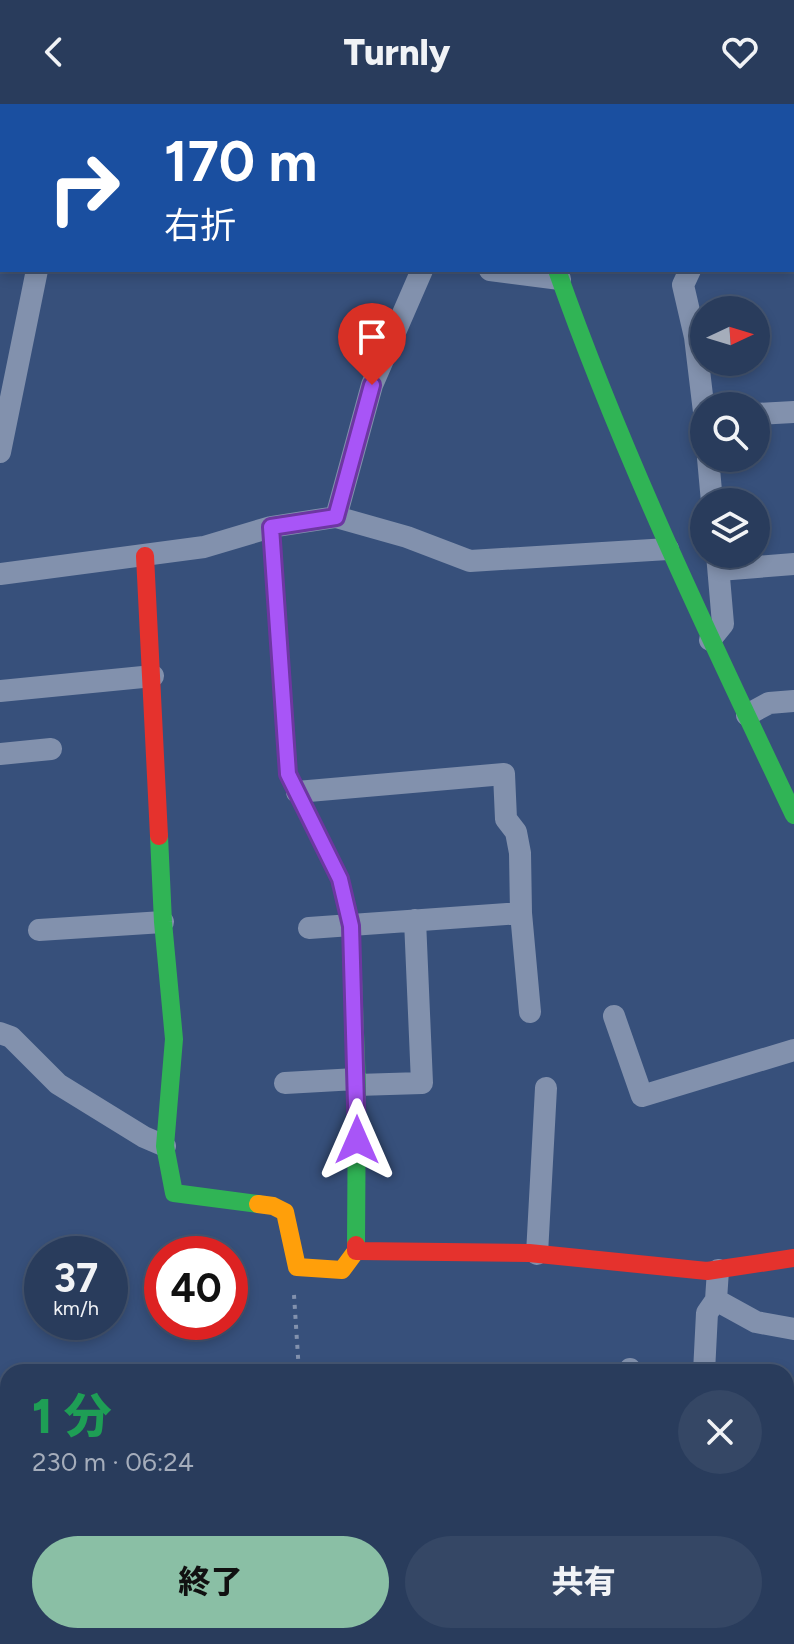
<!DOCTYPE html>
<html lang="ja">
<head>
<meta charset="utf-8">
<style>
	body { margin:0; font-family:Figtree,"Noto Sans JP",sans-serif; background:#354765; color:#f1f3f6; height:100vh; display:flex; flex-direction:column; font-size:30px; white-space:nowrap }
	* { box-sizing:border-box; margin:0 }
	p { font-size:26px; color:#a5adbb }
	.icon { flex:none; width:44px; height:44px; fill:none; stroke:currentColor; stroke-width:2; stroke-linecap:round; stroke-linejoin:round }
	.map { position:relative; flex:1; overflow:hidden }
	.panel { position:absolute; left:0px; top:1260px; width:794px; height:280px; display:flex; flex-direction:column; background:#293c5c; border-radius:24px 24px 0 0; box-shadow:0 4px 12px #0003,0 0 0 2px #455672 }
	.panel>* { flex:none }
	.top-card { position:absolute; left:0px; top:0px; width:794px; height:168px; box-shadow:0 4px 12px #0003,0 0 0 2px #455672; background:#1a4fa0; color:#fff; overflow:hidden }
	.needle { width:52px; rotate:86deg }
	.fabs { position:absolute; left:690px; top:192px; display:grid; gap:16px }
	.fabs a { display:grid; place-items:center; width:80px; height:80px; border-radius:50%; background:#293c5c; box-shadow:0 4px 12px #0003,0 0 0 2px #455672; font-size:40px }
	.speed { position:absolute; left:24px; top:1132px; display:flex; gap:16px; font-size:40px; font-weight:700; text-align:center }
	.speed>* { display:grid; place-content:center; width:104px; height:104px; border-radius:50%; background:#293c5c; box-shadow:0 4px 12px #0003,0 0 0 2px #455672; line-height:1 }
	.speed small { font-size:20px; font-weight:400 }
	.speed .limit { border:12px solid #d22; background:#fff; color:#111 }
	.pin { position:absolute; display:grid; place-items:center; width:68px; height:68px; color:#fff; margin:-82px -34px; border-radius:50% 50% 50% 0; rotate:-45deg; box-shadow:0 0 8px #0007 }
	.pin .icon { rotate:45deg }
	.me { position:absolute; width:88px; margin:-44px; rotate:0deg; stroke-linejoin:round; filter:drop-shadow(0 0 6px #0008) }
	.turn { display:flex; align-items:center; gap:28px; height:168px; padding:0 32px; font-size:36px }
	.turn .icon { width:104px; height:104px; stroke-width:2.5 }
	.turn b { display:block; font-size:56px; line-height:68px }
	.round { display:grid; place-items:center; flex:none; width:84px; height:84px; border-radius:42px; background:#354765 }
	.overview { display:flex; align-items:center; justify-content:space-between; height:136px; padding:0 32px }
	h1 { font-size:48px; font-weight:800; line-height:60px; color:#1e9e55 }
	.cta { display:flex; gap:16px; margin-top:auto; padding:16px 32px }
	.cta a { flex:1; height:92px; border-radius:48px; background:#8abfa5; color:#111; font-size:32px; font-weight:800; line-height:92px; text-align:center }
	.cta a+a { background:#354765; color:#f1f3f6 }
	header { display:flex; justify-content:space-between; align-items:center; height:104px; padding:0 32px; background:#293c5c; font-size:36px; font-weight:800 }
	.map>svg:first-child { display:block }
</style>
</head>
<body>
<header><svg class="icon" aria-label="back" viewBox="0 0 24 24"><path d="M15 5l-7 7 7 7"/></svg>Turnly<svg class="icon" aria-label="heart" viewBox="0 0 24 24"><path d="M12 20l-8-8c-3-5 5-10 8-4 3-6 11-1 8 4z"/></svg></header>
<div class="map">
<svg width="794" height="1540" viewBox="0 0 794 1540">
	<rect width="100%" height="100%" fill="#37507b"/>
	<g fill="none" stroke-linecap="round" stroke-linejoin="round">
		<path stroke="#8291ad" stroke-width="4" stroke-dasharray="4 6" stroke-linecap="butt" d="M294,1191L299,1268
			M312,1532L313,1540"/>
		<path stroke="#8291ad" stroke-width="11" d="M360,1540V1532"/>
		<path stroke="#8291ad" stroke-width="22" d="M288,0L290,2
			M617,2V0
			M792,86H794
			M0,145H2
			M490,166L560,175
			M690,166L683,181L695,233L704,308
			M756,310L794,308
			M0,348L37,166
			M708,354L712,398
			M336,413L372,281L422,166
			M719,466L794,460
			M0,470L204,443L271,423L336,413L407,433L470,457L668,445
			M710,536L723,520L717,450
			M0,587L153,572
			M747,611L769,599L794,597
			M0,650L51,645
			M297,688L504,670L506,715L516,728L520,749L521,809L309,824
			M521,809L530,908
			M39,826L163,818
			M614,912L642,992L794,946
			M0,929L11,933L58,980L144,1033L165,1042
			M285,979L356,975
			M357,981L422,979L415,816
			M537,1150L546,984
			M716,1196L756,1218L794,1225
			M630,1268V1265
			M704,1268L707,1209L716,1196L718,1166
			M786,1472H794
			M0,1481L8,1479
			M200,1532L211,1540
			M556,1532L557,1540
			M114,1540L115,1532"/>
		<path stroke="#30b455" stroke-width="18" d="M557,166C623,353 709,532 794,711
			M271,423L288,670L340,775L351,822L357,981L356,1141
			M159,732L163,818L174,935L165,1042L174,1089L258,1100"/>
		<path stroke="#ff9f0a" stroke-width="18" d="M504,0L505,2
			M258,1100L273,1102L285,1108L297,1163L342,1166L356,1147"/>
		<path stroke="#e5322d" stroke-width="18" d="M145,452L159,732
			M356,1141V1147L529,1149L707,1167L794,1154"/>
	</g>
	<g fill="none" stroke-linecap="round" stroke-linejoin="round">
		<g stroke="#6d37a1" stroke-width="20">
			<path id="route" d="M357,1036L351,822L340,775L288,670L271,423L336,413L372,281"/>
		</g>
		<use href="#route" stroke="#a855f7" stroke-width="14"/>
	</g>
</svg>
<div class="fabs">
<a><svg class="needle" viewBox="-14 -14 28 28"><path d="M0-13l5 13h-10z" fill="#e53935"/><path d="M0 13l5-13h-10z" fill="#a5adbb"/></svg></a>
<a><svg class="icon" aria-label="search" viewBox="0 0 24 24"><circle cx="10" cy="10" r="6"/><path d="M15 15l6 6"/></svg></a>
<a><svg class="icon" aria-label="layers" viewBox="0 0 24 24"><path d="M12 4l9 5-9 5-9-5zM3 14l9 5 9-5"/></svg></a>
</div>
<div class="speed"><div>37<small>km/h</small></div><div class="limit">40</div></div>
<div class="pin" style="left:372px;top:281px;background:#d93025"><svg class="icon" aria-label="arrive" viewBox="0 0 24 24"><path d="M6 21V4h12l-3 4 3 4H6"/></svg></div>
<svg class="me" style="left:357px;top:1036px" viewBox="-20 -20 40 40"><path d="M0-17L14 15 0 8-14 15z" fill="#a855f7" stroke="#fff" stroke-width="4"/></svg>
<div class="top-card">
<div class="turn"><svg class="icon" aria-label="right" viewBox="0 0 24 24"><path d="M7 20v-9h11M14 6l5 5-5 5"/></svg><div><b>170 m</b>右折</div></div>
</div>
<section class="panel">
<div class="overview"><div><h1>1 分</h1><p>230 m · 06:24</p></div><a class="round"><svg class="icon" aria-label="close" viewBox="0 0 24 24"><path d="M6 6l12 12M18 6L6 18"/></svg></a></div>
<div class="cta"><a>終了</a><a>共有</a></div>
</section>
</div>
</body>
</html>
